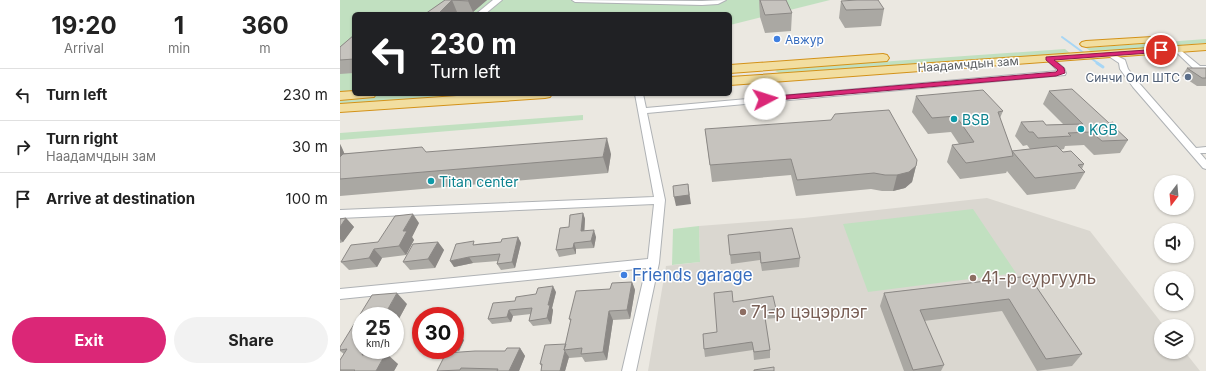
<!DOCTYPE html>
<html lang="en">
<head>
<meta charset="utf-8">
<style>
	body { margin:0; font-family:Inter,sans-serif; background:#f2f2f2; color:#222; height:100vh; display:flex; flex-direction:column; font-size:15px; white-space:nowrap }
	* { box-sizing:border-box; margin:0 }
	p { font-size:13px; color:#767676 }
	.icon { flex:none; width:22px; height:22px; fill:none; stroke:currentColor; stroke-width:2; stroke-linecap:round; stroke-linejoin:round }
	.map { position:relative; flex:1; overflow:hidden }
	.sheet { display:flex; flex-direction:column; background:#fff; width:340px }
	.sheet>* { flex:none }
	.top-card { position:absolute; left:12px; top:12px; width:380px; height:84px; border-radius:6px; box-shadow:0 1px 3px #0004; background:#202124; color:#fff; overflow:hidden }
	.needle { width:26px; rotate:196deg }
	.tools { position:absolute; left:814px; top:175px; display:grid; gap:8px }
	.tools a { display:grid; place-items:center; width:40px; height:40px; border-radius:50%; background:#fff; box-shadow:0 1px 3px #0004; font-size:20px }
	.speed { position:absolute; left:12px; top:307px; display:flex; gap:8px; font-size:20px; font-weight:700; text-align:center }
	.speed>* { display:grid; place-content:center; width:52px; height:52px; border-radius:50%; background:#fff; box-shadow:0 1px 3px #0004; line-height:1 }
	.speed small { font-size:10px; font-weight:400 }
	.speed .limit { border:6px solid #d22; background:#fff; color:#111 }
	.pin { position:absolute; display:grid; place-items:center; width:34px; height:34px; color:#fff; margin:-17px; border:2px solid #fff; border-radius:50%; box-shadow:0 1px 4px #0007 }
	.me { position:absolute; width:44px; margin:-22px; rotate:85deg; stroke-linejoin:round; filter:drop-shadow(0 0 3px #0008) }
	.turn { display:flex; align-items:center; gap:14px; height:84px; padding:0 12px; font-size:18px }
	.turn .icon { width:52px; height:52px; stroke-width:2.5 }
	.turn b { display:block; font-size:28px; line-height:34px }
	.eta { display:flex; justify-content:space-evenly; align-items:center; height:68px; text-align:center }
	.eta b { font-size:24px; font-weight:700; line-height:28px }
	.action { display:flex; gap:8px; margin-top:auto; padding:8px 12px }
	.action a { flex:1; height:46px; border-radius:24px; background:#db2777; color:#fff; font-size:16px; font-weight:700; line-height:46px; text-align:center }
	.action a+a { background:#f2f2f2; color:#222 }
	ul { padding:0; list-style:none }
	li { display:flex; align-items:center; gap:12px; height:52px; padding:0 12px; border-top:1px solid #e0e0e0 }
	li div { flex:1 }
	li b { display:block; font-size:15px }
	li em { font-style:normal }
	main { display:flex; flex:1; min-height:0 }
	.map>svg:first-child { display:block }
</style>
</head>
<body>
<main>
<section class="sheet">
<div class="eta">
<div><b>19:20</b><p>Arrival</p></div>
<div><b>1</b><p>min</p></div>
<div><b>360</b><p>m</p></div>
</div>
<ul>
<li><svg class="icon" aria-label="left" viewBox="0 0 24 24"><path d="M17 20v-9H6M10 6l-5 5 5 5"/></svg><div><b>Turn left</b></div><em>230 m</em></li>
<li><svg class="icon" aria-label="right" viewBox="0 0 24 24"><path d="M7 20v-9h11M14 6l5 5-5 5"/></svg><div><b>Turn right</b><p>Наадамчдын зам</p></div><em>30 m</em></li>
<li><svg class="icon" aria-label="arrive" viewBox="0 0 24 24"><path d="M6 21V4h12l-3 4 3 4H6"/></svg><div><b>Arrive at destination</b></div><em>100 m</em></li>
</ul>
<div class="action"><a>Exit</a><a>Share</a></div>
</section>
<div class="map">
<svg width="866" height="371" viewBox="0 0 866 371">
	<rect width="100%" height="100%" fill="#ebe8e1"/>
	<path fill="#dad7d0" d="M647,198L750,231L824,326H821V352H845L860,371H308L326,266L360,262L359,226L464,218Z"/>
	<path fill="#c1e0c0" d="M0,0H490L390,25V14H14V94H156L0,105Z
		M866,39V43L752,52L746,48Z
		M725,49L730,53L441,74L435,71L440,69Z
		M243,115V120L0,140V133Z
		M633,209L676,273L528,292L503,224Z
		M359,226L360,262L332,265L333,229Z"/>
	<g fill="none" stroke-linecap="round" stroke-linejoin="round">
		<path stroke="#a7d6f5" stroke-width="2" d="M722,37L759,64"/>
		<path stroke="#a7d6f5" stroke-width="3" d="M757,63L763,67"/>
		<g stroke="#afb2b5" stroke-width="2">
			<path id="minor" d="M232,0L362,1L386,0L378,4L362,5L235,2Z
				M834,48H838L860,66H866V70H855L834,50Z
				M769,52L785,60L788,69L799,83L856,148L866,147V153H860L866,160V169L863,168L793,87L780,69L779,63L767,55L766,54Z
				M709,56L724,68L726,73L725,75L307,113L325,200L319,263L296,371H282L306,268L0,299V289L308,259L314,204L0,218V210L314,197L295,94H303L306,108L718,71L705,58Z"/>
		</g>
		<g stroke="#b1b4b7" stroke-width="2">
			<path id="secondary" d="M153,0H162L145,14H136Z"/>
		</g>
		<g stroke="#d39219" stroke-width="2">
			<path id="trunk" d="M812,37L818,40L816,42L746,47L742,46L740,44L742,42L746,41Z
				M866,44V50L390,85V77Z
				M543,54L547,55L549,58L547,61L390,73V65Z
				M14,91V94H36L34,97L0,100V92Z
				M146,94H212L210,97L205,98L0,112V104Z"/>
		</g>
		<use href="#minor" fill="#fff" fill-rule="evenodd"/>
		<use href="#secondary" fill="#fff" fill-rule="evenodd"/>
		<use href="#trunk" fill="#f2dea0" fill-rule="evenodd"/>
	</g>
	<path fill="#aaa8a3" d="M105,0H147L133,12H117L115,14H78H85Z
		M419,0L452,13L451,31L425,33L420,17Z
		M501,1L544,9L541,26L505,28L499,18Z
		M14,35V73L0,74V47Z
		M847,68H866V86H857L842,76Z
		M709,91L773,126L788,140L780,153L754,155L744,145L725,146L724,149L720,150L723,152L744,164L742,169L745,172L735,189L687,195L667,171L666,173L620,179L607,162L612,145L619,144L611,132L588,134L572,112L576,96L663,111L660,118L672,151L690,149L687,145L683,146L675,136L681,122L706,125L723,124L703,104Z
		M365,129L576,166L572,182L565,188L553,191H542L531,189L456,196L451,175L372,182Z
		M0,144L2,148L4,153L86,152L271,154L268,173L0,196Z
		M243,213L245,219L244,231L256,237L254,248L236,249V254L219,257L216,250L229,227Z
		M6,218L14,227L3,242L0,243V219Z
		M79,223L72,237L74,240L66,255L42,258L37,267L9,270L1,262L38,242Z
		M388,235L460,258L459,267L422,271L420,260L391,264Z
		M178,237L181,243L175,268L161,270L157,264L158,261L133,263L114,267L136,244L161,242Z
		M98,242L104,250L95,268L70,270L63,262Z
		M689,276L742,354L732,366L697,371L662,311L584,321L604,365L601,371H564L540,306L544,293Z
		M292,282L295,290L290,319L273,320L267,360L245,362L242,357L229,358V357L225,371H201L202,367L200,364L226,344L231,322L229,319L270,289Z
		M216,292L212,308L213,310L211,324L193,326L189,321L191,314L173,316L171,322L152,324L148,319L175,301Z
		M393,302L436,309V318L425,319L430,350V358L414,360L413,350L365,357L364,349L377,332Z
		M67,304L55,326V316L21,350H42L40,354L58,364L54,371H0V360L4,354L0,351V347Z
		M115,336L124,340L119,351L96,352L95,350H115Z
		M180,348L185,356L179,371H97L165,351Z"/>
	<path fill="#8b8885" d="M112,0L117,12L115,14H98Z
		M129,0H147L133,12L128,1Z
		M267,138L271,154L268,173L263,157Z
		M0,144L2,148L5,155L0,160Z
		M576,166L572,182L565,188L553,191L557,175Z
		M348,184L351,204L336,206L334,197Z
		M243,213L245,219L244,238L241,231Z
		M73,214L79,223L72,237L74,240L66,255L59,246L63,231Z
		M6,218L14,227L3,242L0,239V227Z
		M254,230L256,237L254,248L251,241Z
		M178,237L181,243L175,268L172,262Z
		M98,242L104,250L95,268L88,259Z
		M234,243L236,249V254L233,248Z
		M34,249L42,258L37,267L29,258Z
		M129,257L133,263L114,267L110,261Z
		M292,282L295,290L290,319L287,310Z
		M213,286L216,292L212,308L213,310L211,324L207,318L208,305Z
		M57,293L67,304L55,326V316H44Z
		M169,310L173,316L171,322L167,317Z
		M269,311L273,320L267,360L263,352Z
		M121,336L124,340L119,351L115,347Z
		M180,348L185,356L179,371H169Z
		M24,350H42L34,365L22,355Z
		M225,351L229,357L225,371H220Z
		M46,353L58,364L54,371H36Z"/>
	<path fill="#c6c3be" stroke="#8b8885" d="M105,0H129L128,1L112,0L98,14H78H85Z
		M420,0H446L452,13L425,15Z
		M517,0H538L544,9L506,10L501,1Z
		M14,35V59L0,60V47Z
		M847,68H866V78H862Z
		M732,89L769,123L773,122V126L788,140L762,141L751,132L728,133L731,136L698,138L693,132H689L681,122L703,121L706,125L743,124L709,91Z
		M643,90L663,111L658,112L672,151L717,146L723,152L731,151L744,164L738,165L745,172L695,178L672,151L673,156L626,163L612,145L634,142L616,116L592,118L576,96Z
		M549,110L577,160L576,166L569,172L557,175H545L534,173L457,180L451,159L370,165L365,129L491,120L495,114Z
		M267,138L263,157L0,179V157L3,154L82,147L86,152Z
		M348,184L349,195L334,197L333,186Z
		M243,213L241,231L254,230L251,241L234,243L233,248L216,250L220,228L229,227L230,215Z
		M73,214L63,231H67L59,246L34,249L29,258L1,262L11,245L38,242L55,216Z
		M6,218L0,227V219Z
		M452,228L460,258L421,263L420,252L390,255L388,235Z
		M178,237L172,262L157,264L160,254L129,257L110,261L116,244L134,241L133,245L161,242L162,239Z
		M98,242L88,259L63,262L73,244Z
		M689,276L742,354L706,359L669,299L580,310L604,365L573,370L544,293Z
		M292,282L287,310L269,311L263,352L241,354L242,348L224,350L231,319H229L236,291L270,289L272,283Z
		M213,286L208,305H210L207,318L189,321L192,308L169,310L167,317L148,319L153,303L175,301L176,297L196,294L198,288Z
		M392,291L393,302L433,296L436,309L424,311L430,350L414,352L412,342L364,349L363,334L377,332L374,293Z
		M57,293L44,316H21V350H24L22,355L46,353L36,371H14L15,370H0V360L7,349L0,350V347L32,295Z
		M115,336H121L115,347Z
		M226,344L224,350L225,351L220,371H201L202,364H200L205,345Z
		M167,348H180L169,371H157L158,369L121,368L120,370L97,371L106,353L135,351H165Z
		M434,367V371H414V370Z"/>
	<path fill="#db2777" stroke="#8e194d" d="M821,49H823V52L714,60L724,68L725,73L716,76L425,101L422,99L425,97L716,72L718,70L706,60V57Z"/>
	<g fill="#3f7fe0" stroke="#fff" stroke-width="1.5">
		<circle cx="437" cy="39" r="4"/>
		<circle cx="284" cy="275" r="4"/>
	</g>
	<circle fill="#5c6f8a" stroke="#fff" stroke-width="1.5" cx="848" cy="77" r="4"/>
	<g fill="#0f9aa8" stroke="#fff" stroke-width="1.5">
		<circle cx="614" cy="119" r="4"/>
		<circle cx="741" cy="129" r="4"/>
		<circle cx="91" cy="181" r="4"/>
	</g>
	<g fill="#8d6e63" stroke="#fff" stroke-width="1.5">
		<circle cx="633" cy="278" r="4"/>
		<circle cx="403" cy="312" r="4"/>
	</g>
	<g text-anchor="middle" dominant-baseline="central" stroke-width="3" stroke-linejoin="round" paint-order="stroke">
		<g font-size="12" fill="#366cbe" stroke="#fff" text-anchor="start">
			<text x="445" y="39">Авжур</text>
		</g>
		<g font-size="12" fill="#5a5d60" stroke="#fff">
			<text transform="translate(628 64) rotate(-4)">Наадамчдын зам</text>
		</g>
		<g font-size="12" fill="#4e5e75" stroke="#fff" text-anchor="end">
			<text x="840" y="77">Синчи Оил ШТС</text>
		</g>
		<g font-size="14" fill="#0d838f" stroke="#fff" text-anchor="start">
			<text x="622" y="119">BSB</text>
			<text x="749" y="129">KGB</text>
			<text x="99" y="181">Titan center</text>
		</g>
		<g font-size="17" fill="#366cbe" stroke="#fff" text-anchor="start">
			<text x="292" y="275">Friends garage</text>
		</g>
		<g font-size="17" fill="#785e54" stroke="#fff" text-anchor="start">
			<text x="641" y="278">41-р сургууль</text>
			<text x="411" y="312">71-р цэцэрлэг</text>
		</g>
	</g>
</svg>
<div class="tools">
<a><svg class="needle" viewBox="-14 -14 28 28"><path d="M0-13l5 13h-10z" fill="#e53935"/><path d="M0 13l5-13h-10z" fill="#767676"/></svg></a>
<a><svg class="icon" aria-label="sound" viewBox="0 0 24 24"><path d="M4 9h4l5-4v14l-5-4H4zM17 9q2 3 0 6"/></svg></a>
<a><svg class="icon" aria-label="search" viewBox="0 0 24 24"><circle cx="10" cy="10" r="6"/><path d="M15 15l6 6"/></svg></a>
<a><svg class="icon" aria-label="layers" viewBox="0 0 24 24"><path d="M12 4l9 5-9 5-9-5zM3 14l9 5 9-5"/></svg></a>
</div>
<div class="speed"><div>25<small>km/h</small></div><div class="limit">30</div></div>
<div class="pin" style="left:821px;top:50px;background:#d93025"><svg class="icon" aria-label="arrive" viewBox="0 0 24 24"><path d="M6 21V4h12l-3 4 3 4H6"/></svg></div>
<svg class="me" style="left:425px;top:99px" viewBox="-20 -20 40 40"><circle r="19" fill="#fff"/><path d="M0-13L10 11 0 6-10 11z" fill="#db2777"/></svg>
<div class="top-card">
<div class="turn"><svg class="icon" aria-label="left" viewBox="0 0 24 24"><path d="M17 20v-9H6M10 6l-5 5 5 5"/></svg><div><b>230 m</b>Turn left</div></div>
</div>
</div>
</main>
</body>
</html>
